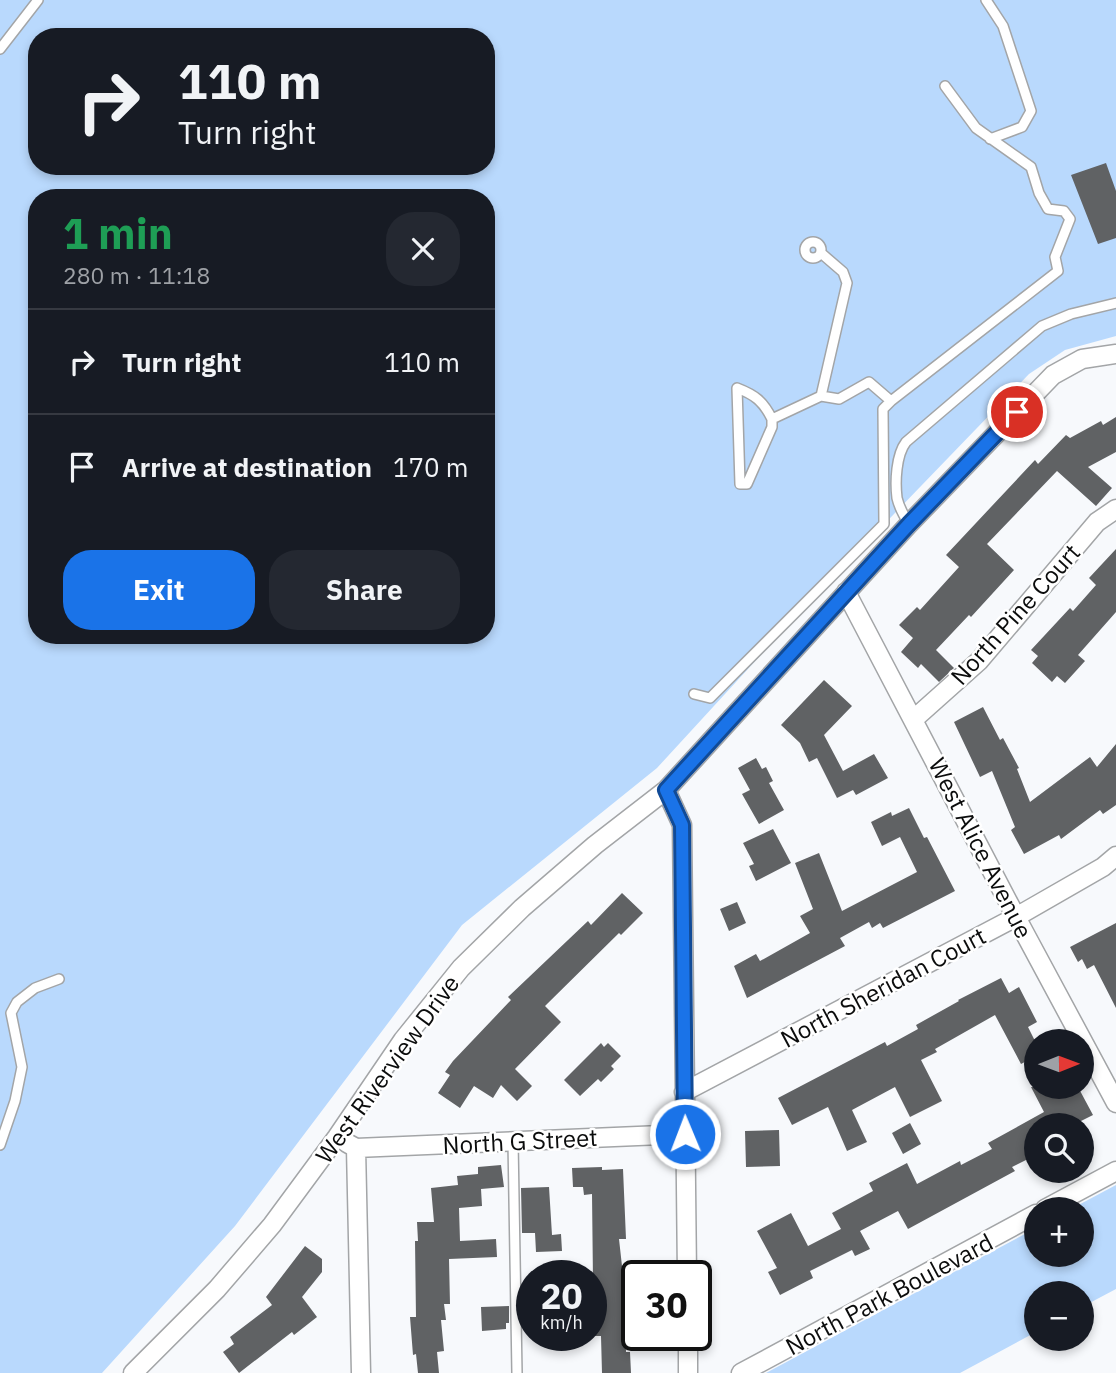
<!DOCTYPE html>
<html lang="en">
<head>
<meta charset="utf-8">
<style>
	body { margin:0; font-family:"IBM Plex Sans",sans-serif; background:#242831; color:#f1f3f6; height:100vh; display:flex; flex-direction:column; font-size:26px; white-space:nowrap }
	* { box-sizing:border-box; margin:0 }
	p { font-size:23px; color:#9ea1a6 }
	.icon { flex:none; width:38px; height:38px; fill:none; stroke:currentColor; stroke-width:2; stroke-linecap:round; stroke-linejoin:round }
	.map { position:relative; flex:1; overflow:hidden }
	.side { position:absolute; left:28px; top:189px; width:467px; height:455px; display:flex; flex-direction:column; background:#171b24; border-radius:28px; box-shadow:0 4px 10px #0003 }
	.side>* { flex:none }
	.top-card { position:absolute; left:28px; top:28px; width:467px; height:147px; border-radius:28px; box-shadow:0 4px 10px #0003; background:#171b24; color:#f1f3f6; overflow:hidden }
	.needle { width:46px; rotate:89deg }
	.tools { position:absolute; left:1024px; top:1029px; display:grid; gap:14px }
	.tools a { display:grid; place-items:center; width:70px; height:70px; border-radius:50%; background:#171b24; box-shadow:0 4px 10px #0003; font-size:35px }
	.speed { position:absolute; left:516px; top:1260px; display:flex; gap:14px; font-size:35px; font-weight:700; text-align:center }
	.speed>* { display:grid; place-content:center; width:91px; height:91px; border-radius:50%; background:#171b24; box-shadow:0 4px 10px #0003; line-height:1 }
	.speed small { font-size:18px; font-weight:400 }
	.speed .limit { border:4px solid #111; border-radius:10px; background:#fff; color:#111 }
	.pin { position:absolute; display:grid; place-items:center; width:60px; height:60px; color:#fff; margin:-30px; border:4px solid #fff; border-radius:50%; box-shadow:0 2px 7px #0007 }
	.me { position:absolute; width:77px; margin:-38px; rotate:359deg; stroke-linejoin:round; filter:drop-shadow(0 0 5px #0008) }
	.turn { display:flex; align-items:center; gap:24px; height:147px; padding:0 35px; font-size:32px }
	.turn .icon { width:91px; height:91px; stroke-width:2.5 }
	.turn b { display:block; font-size:49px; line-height:60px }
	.round { display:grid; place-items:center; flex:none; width:74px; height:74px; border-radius:28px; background:#242831 }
	.overview { display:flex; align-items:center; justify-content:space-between; height:119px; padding:0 35px }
	h1 { font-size:42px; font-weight:700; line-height:52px; color:#1e9e55 }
	.action { display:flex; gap:14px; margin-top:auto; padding:14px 35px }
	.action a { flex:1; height:80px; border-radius:28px; background:#1a73e8; color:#fff; font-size:28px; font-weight:700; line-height:80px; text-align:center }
	.action a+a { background:#242831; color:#f1f3f6 }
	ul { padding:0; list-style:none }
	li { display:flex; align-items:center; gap:21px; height:105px; padding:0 35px; border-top:2px solid #363941 }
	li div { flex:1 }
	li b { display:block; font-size:26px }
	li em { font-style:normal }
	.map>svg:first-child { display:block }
</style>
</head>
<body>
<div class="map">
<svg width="1116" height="1373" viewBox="0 0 1116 1373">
	<rect width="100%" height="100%" fill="#f7f9fc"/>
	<path fill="#b9d9fd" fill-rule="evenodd" d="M0,0H1116V336L1065,350L1029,374L813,598L657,768L462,925L235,1226L102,1373H0ZM37,37H486V166H37ZM37,198H486V635H37Z
		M1116,1185V1289L1082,1307V1293H1036V1332L960,1373H766L1036,1228V1255H1082V1209H1071Z"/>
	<path fill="#606264" d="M1106,163L1116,191V238L1098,244L1071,175Z
		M1116,417V452L1088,467L1112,488L1096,506L1057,471L987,544L1014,570L971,617L969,615L936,650L954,668L939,682L921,664L918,668L901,652L913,638L899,625L917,607L920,610L959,567L946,555L1035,460L1038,464L1066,435L1070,438L1101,421L1103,425Z
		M1116,549V612L1078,655L1085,661L1065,683L1057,676L1052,682L1032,663L1038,656L1031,650L1070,608L1073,611L1096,585L1089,578Z
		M824,680L852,706L824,735L843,771L874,754L888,778L856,795L853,790L837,798L817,758L809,762L800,743L781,725Z
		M983,707L1000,740L1003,738L1019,768L1017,769L1030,802L1090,757L1097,767L1116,744V805L1103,814L1100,810L1061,839L1059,835L1024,854L1011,830L1015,827L992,771L980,777L954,722Z
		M756,758L762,769L766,767L773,781L769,783L784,810L759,824L742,794L750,790L738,768Z
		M909,808L924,838L927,837L955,891L883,928L880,923L872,928L869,922L840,938L845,946L747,998L734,966L756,954L760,961L810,933L800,916L813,909L795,863L819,853L842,911L917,872L900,837L882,846L871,822L891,812L892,816Z
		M773,829L791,863L756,881L749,866L754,864L743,843Z
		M622,893L643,913L621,935L619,933L545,1006L561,1022L515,1069L532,1086L517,1101L501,1085L493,1098L474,1086L460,1108L438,1093L450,1075L445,1072L453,1061L511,1000L508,997L588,921L591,925Z
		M737,902L746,923L729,931L720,909Z
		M1116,923V1008L1094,965L1087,969L1082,959L1078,962L1070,947Z
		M1001,978L1009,993L1019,987L1037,1022L1028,1027L1036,1043V1056L1021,1064L995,1015L935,1049L937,1052L921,1060L942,1101L910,1117L895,1087L852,1110L867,1142L847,1151L828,1107L792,1125L778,1098L885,1042L887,1046L918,1029L916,1025L959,1001L958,1000Z
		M601,1043L604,1047L608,1043L621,1056L611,1066L614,1069L601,1082L598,1079L580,1096L564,1080Z
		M1031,1087H1078L1093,1115L1073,1125H1036V1155L1012,1167L1015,1171L908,1229L898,1211L860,1231L870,1249L855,1256L852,1250L810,1271L813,1278L780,1295L768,1272L777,1268L757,1231L791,1213L808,1246L841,1229L832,1213L873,1191L869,1183L907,1163L917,1184L960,1161L961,1165L992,1149L988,1143L1044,1112Z
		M910,1123L921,1144L903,1154L892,1133Z
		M779,1130L780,1166L746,1167L745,1131Z
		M501,1165L504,1187L481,1189L482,1206L459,1208L460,1241L496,1239L497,1257L449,1259L450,1304H444L446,1320H441L444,1351L437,1352L439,1373H418L416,1354L413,1355L410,1317H416L415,1241H418L417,1222H434L431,1188L458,1185L457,1176L478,1174V1167Z
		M602,1167V1170L623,1169L626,1239H619L625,1293L626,1352H630L631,1373H602L601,1336H594V1310H596L593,1281L592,1194L584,1195L583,1187H573L572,1168Z
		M549,1187L552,1235L561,1234L562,1251L536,1252L535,1233H522L521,1188Z
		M305,1246L322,1259V1272L302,1297L317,1317L294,1335L292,1332L239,1373L223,1352L234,1344L230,1337L272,1305L266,1297Z
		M523,1305H532V1322H523Z
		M509,1306V1323H506V1329L482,1331L481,1307Z"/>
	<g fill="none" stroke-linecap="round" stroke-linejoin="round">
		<g stroke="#a3a5a7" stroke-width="12">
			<path id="lane" d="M986,0L1003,26L1031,111L1022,127L990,139
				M0,49L38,0
				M805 250a8 8 0 1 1 16 0a8 8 0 1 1-16 0Z
				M821,396L839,399L869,382L891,401L1058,271L1055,257L1070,219L1064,211L1048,209L1039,193L1031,167L976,128L945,86
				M772,419V427L747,484H740L737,388C755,395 763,401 772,419L821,396L847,283L843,272L821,253
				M909,524C904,516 899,507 897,498C895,482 896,455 906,442L1042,326L1071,314L1116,303
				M694,694L710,698L884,524L883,409L891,401
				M513,1141L517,1373
				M0,1145L15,1101L22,1067L11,1013L17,1002L35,988L59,979"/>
		</g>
		<g stroke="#a3a5a7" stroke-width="21">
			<path id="street" d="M846,592L1016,917L1116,1103
				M914,719L979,661L1097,522L1116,509
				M666,790L682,825L687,1276
				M684,1092L1016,917L1103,867L1116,856
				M347,1143L356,1148L361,1373
				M356,1148L685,1134
				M1045,1209L1116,1171
				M688,1335V1373
				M133,1373L217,1289L272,1225L337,1137L403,1040L461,968L522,908L595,845L666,790L909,524L1053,375L1082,359L1116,354
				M741,1373L1036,1214"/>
		</g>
		<use href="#lane" stroke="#fff" stroke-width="9"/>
		<use href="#street" stroke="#fff" stroke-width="18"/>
	</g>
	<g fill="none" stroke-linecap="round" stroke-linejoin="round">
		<g stroke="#114b97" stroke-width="18">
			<path id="route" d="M685,1134L682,825L666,790L909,524L1017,412"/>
		</g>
		<use href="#route" stroke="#1a73e8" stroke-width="12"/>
	</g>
	<g text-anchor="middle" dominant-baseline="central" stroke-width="5" stroke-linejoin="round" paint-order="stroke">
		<g font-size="24" fill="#0b0c0c" stroke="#fff">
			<text transform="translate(1015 614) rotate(-48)">North Pine Court</text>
			<text transform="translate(981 848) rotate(63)">West Alice Avenue</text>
			<text transform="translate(883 987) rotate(-28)">North Sheridan Court</text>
			<text transform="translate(387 1069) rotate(-54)">West Riverview Drive</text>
			<text transform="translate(520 1141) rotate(-3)">North G Street</text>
			<text transform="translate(889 1294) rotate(-28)">North Park Boulevard</text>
		</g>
	</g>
</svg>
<div class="tools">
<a><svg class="needle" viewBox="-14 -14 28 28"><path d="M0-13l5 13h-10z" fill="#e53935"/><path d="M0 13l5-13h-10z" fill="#9ea1a6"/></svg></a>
<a><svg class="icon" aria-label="search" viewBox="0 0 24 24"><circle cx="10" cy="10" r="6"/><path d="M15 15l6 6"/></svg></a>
<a>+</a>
<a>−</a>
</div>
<div class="speed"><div>20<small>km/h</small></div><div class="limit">30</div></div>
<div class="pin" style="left:1017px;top:412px;background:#d93025"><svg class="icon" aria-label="arrive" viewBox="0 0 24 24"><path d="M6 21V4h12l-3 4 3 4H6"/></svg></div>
<svg class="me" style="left:685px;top:1134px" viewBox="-20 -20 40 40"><circle r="17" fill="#1a73e8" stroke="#fff" stroke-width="3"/><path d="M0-11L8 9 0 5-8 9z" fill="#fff"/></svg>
<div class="top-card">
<div class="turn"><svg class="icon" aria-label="right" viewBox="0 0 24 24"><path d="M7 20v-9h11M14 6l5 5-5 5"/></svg><div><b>110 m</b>Turn right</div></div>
</div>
<section class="side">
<div class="overview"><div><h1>1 min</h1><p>280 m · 11:18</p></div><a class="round"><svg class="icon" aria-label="close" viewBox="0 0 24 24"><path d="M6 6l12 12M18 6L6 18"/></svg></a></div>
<ul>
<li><svg class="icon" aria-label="right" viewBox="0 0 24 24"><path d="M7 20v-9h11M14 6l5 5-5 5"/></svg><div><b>Turn right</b></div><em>110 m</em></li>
<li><svg class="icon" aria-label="arrive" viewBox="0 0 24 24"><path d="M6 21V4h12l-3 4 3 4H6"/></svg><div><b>Arrive at destination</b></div><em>170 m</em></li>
</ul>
<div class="action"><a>Exit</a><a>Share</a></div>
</section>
</div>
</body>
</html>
